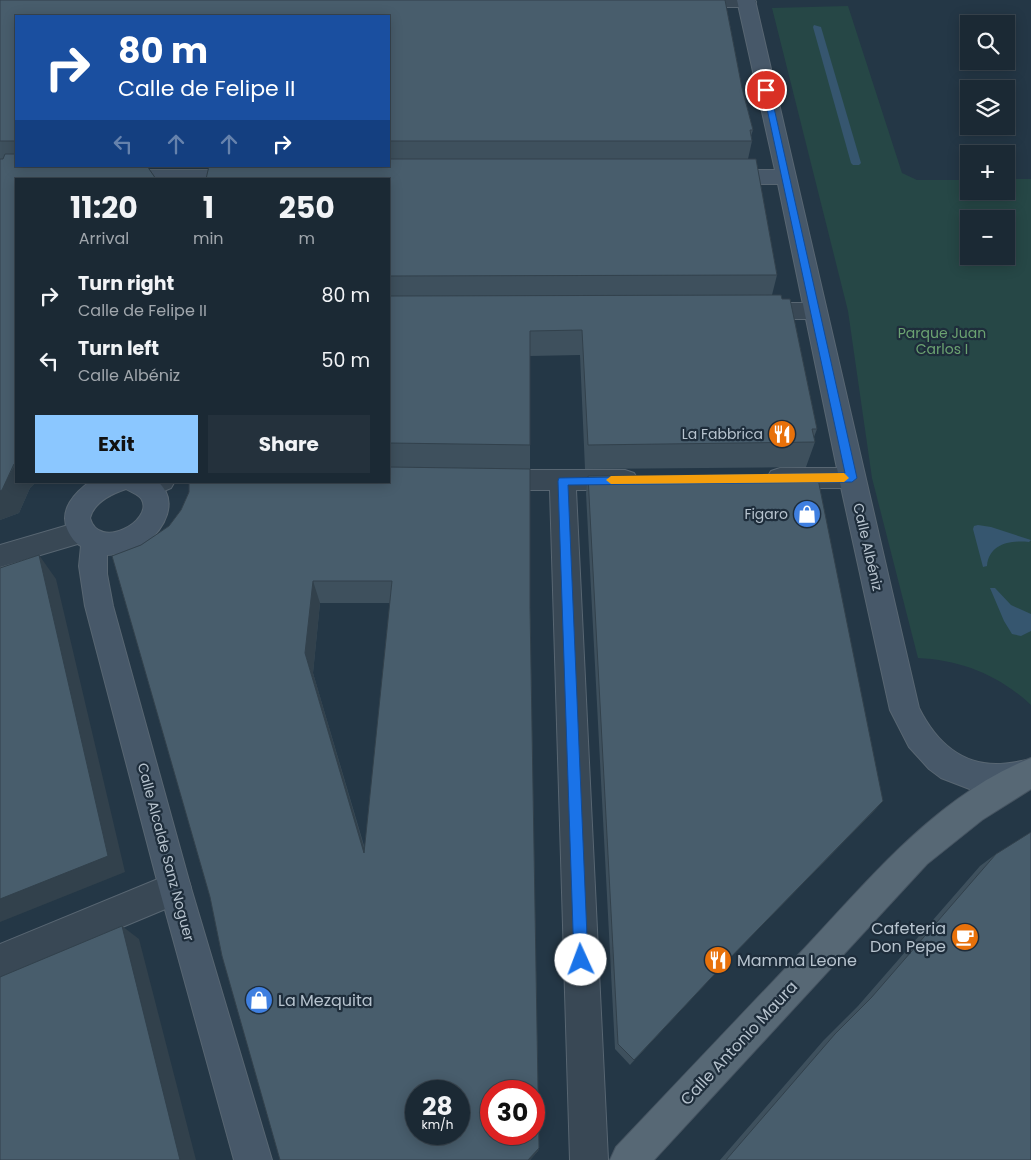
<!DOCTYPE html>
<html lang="en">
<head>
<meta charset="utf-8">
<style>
	body { margin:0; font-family:Poppins,sans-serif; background:#24313c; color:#f1f3f6; height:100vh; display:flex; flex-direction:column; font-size:19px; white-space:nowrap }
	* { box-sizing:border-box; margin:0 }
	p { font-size:16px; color:#a0a6ac }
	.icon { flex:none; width:28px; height:28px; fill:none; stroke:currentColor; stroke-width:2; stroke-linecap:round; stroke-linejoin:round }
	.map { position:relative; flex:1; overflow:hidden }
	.sheet { position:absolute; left:15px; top:178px; width:375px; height:305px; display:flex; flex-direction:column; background:#1b2934; border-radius:0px; box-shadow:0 2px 12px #0003,0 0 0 1px #39454f }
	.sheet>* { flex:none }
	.guide { position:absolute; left:15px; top:15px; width:375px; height:152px; border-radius:0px; box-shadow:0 2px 12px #0003,0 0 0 1px #39454f; background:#1a4fa0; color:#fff; overflow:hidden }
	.buttons { position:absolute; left:960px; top:15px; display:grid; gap:10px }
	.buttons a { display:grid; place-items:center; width:55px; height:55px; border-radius:0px; background:#1b2934; box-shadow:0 2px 12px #0003,0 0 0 1px #39454f; font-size:25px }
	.speed { position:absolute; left:405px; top:1080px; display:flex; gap:10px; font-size:25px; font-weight:700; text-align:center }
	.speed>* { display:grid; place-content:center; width:65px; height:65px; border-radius:50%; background:#1b2934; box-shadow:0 2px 12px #0003,0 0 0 1px #39454f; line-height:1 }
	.speed small { font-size:12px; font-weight:400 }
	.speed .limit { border:8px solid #d22; background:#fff; color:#111 }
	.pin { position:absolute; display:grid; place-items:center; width:42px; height:42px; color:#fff; margin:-21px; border:2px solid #fff; border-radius:50%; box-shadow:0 1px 5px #0007 }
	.me { position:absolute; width:55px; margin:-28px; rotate:358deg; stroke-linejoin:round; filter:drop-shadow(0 0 4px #0008) }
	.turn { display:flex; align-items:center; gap:18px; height:105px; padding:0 20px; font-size:22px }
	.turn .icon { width:65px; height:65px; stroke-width:2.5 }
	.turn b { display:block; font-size:35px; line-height:42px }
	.lanes { display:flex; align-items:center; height:48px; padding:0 20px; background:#0003; justify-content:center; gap:25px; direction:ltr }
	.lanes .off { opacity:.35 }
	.eta { display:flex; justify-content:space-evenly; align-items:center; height:85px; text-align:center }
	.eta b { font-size:30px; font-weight:700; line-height:35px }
	.cta { display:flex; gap:10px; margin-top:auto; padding:10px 20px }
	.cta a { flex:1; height:58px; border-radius:0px; background:#8bc7ff; color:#111; font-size:20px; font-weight:700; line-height:58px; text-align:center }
	.cta a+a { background:#24313c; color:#f1f3f6 }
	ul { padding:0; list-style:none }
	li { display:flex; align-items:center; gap:15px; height:65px; padding:0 20px }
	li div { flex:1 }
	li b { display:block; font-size:19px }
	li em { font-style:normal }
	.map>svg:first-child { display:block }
</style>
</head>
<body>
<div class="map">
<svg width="1031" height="1160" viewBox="0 0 1031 1160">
	<rect width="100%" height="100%" fill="#243746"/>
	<path fill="#264746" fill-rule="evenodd" d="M848,6L902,173L917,180H969V191H1006V179H1031V705C999,675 961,660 918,658L872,478L848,311L772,8ZM969,219H1006V256H969Z"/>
	<path fill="#36566f" d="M978,525L991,527L1031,540L1029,542C1010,540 989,544 987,566L983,567L973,529L974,526Z
		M990,588H995L1011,605L1031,614V631L1021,636L1012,634L1004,621Z"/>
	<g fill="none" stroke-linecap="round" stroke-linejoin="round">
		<path fill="#36566f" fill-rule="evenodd" d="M814,25L821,27L861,163L859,165H853L851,163L813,27Z"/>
		<g stroke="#586672" stroke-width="2">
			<path id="street" d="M681,0H755L756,2L753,6L747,7H689L683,6L680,2Z
				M755,303H815L823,305L826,311L823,317L815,319H755L747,317L744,311L747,305Z
				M780,468H852L861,471L865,478L861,485L852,488H780L771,485L767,478L771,471Z
				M493,470H625L634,473L638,480L634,487L625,490H576L608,1160H570L550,490H493L484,487L480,480L484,473Z
				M139,481H175L171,488L148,498L139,495L135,488Z
				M82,521L91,524L95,532L91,540L0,567V545Z
				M175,872L187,876L191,888L187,900L0,978V944Z"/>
		</g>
		<g stroke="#586672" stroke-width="2">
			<path id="secondary" d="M737,0H755L919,708C935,740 960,764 996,764C1007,764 1017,762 1027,760L1031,762V788L1027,790L1000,794L980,793L941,778L929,769L909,747L890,710L839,478L778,184H721L714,182L711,177L714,172L721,170H775Z
				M118,170H243L250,172L253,177L252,179H109L108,177L111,172Z
				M91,481H157C180,500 165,530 144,544C134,551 119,555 107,555V574L113,606L191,888L272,1160H234L159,888L85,606L79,566L81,546C75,543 71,537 68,531C58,510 75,492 91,481ZM126,489C131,492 140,495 142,500C153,521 99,551 90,518C94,502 111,494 126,489Z"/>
		</g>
		<g stroke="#465461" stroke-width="2">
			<path id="primary" d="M1031,758V789L982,820L927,864L654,1160H610L616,1147C677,1082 739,1017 801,952C869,880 936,796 1031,758Z"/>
		</g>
		<use href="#street" fill="#394855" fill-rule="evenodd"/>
		<use href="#secondary" fill="#475869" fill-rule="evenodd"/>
		<use href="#primary" fill="#576875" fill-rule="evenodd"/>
	</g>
	<path fill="#3e505d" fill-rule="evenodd" d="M0,0H725L742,88L753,130L751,136L752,141L748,159H756L777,275L772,295H781L782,299H790L817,429L814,437L815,442L806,467L585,469L580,355L530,356V469L389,467L530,469V607L539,1148L538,1151L530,1160H280L222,956L210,897L112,556L141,545L169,526L181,510L189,492V481H389V179H206L209,166H389V16H16V166H150L148,167L156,179H16V481H37L30,488L19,513L0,520ZM320,603H390L365,849L313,673ZM416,1091H459V1134H416ZM491,1091H534V1134H491Z
		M588,476L883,801L873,812L719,969L630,1065L615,1049L586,493Z
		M996,854L1031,1160H720L823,1041L858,1006L980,866Z"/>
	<path fill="#32414c" d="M16,463V481H37L30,488L19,513L0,520V491Z
		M39,555L56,579L125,872L0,922V899Z
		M313,581L320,603L313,673L370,868L364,853L305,653Z
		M883,801L873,812L719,969L630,1065L726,962Z
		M122,926L139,939L196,1160H180Z
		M539,1148L538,1151L530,1160H528Z"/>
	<path fill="#485d6c" stroke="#32414c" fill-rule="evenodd" d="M0,0H725L742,88L753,130H750L752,141H389V16H16V141H0Z
		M5,154H16V166H147L156,179H16V463L14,464L2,490L0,491V159H3Z
		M389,159H756L777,275L389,276V179H206L209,166H389Z
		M781,295L782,299H790L817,429H812L815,442L588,445L582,330L530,331V445L389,443V296Z
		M389,467L530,469V607L539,1148L528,1160H280L222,956L210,897L112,556L141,545L169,526L181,510L189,492V481H389ZM313,581H392L364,853L305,653ZM416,1091H459V1134H416ZM491,1091H534V1134H491Z
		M817,474L883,801L726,962L634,1060L618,1044L588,476Z
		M39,555L108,856L0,899V568Z
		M1031,832V1160H726L835,1034L871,998L996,854Z
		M122,926L180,1160H0V977Z"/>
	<path fill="#1a73e8" stroke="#114b97" d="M766,87L770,90L857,478L852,482L568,485L588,960L586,965L581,967L576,965L574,960L558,481L559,478L845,473L763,90Z"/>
	<path fill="#f59e0b" d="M844,473L849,478L844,482L611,484L606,480L611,476Z"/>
	<defs>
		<g id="restaurant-disc" transform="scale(1.4375)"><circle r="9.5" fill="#e8710a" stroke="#1e2d3b"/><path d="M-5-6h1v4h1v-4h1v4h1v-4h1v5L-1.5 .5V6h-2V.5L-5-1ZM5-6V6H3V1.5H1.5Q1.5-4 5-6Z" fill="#fff"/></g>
		<g id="shop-disc" transform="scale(1.4375)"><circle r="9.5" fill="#3f7fe0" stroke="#1e2d3b"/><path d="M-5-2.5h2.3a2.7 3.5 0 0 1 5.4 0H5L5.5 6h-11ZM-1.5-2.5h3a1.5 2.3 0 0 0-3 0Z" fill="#fff"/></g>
		<g id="cafe-disc" transform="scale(1.4375)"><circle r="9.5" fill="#e8710a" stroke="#1e2d3b"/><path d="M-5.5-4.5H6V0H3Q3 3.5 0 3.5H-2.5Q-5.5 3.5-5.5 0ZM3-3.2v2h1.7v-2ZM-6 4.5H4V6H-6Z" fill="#fff"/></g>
	</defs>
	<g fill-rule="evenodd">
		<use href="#restaurant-disc" x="782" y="434"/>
		<use href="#shop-disc" x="807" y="514"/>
		<use href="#cafe-disc" x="965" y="937"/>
		<use href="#restaurant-disc" x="718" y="960"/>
		<use href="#shop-disc" x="259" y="1000"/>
	</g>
	<g text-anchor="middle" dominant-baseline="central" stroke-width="4.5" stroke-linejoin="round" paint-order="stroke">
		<g font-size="14" fill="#6ba271" stroke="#1e2d3b">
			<text x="942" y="333">Parque Juan<tspan x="942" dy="16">Carlos I</tspan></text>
		</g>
		<g font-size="14" fill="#b7c3ce" stroke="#1e2d3b" text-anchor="end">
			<text x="763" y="434">La Fabbrica</text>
			<text x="788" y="514">Figaro</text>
		</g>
		<g font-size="14" fill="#b7c3ce" stroke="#1e2d3b">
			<text transform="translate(868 547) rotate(77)">Calle Albéniz</text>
			<text transform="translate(166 852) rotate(75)">Calle Alcalde Sanz Noguer</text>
		</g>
		<g font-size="16" fill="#b7c3ce" stroke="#1e2d3b" text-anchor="start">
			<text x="946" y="928" text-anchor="end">Cafeteria<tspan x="946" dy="18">Don Pepe</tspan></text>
			<text x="737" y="960">Mamma Leone</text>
			<text x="278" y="1000">La Mezquita</text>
		</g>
		<g font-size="16" fill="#b7c3ce" stroke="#1e2d3b">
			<text transform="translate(739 1043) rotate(-47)">Calle Antonio Maura</text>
		</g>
	</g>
</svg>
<div class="buttons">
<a><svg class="icon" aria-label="search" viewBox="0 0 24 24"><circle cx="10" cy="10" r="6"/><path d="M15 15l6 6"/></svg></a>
<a><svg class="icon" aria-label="layers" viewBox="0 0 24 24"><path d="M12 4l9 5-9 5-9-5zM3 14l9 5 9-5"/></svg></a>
<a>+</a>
<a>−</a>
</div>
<div class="speed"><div>28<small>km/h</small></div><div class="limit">30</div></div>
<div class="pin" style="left:766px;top:90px;background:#d93025"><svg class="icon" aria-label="arrive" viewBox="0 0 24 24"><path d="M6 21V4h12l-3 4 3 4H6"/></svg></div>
<svg class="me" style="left:581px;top:960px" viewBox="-20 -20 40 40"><circle r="19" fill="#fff"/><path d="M0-13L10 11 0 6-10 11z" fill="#1a73e8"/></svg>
<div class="guide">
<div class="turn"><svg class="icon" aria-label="right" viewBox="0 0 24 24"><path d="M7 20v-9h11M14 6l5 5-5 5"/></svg><div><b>80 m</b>Calle de Felipe II</div></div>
<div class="lanes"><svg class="icon off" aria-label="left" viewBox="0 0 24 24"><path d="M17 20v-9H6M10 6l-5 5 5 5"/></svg><svg class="icon off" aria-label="ahead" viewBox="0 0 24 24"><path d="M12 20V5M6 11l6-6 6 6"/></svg><svg class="icon off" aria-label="ahead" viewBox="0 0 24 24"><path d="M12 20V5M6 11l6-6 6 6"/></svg><svg class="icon" aria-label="right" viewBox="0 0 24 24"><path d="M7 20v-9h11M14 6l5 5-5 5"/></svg></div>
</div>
<section class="sheet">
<div class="eta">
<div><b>11:20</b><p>Arrival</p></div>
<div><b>1</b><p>min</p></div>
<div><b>250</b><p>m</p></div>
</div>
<ul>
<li><svg class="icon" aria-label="right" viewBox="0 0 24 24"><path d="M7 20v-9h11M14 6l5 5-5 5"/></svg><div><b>Turn right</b><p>Calle de Felipe II</p></div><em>80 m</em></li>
<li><svg class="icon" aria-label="left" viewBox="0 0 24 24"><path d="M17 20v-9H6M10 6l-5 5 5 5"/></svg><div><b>Turn left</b><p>Calle Albéniz</p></div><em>50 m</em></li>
</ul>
<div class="cta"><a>Exit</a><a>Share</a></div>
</section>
</div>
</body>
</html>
